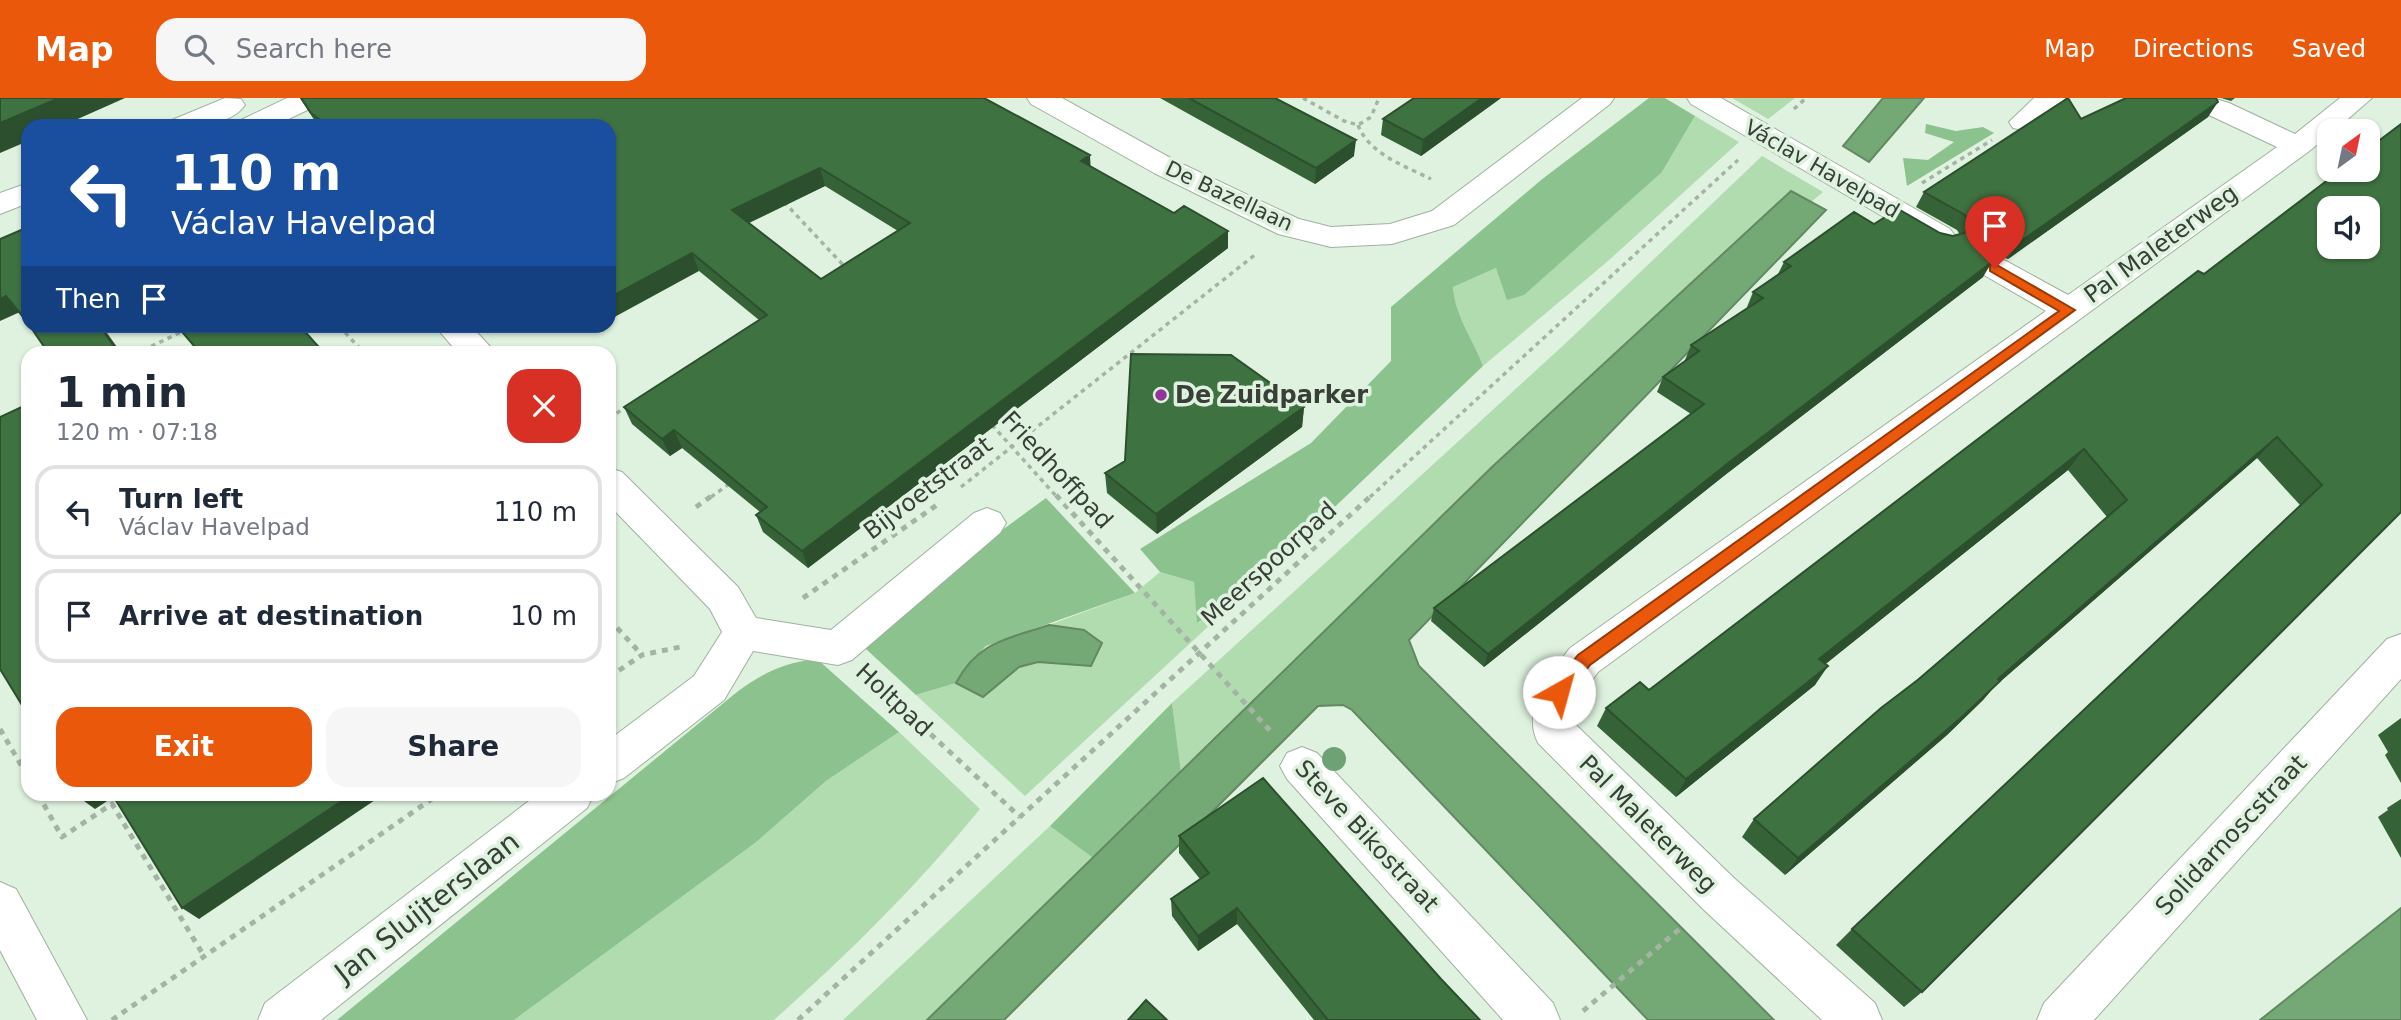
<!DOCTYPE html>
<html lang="en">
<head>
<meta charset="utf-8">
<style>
	body { margin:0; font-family:"DejaVu Sans",sans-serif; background:#f6f6f7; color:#1f2937; height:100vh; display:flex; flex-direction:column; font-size:26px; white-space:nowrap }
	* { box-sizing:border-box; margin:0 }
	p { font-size:23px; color:#747a83 }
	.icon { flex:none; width:38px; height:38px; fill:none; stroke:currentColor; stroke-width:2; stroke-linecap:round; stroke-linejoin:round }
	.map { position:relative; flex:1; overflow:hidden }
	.side { position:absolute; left:21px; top:248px; width:595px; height:455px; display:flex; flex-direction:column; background:#fff; border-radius:21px; box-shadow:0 2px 5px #0004 }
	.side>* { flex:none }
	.guide { position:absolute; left:21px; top:21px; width:595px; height:214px; border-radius:21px; box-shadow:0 2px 5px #0004; background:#1a4fa0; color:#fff; overflow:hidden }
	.needle { width:46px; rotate:33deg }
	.fabs { position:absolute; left:2317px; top:21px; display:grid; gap:14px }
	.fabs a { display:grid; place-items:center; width:63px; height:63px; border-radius:14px; background:#fff; box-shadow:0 2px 5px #0004; font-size:35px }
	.pin { position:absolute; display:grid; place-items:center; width:60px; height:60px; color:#fff; margin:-72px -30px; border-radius:50% 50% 50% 0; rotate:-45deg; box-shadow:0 0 7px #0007 }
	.pin .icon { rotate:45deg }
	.me { position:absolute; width:77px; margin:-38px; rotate:38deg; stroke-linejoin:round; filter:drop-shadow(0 0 5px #0008) }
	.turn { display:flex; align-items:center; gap:24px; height:147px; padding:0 35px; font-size:32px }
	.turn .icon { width:91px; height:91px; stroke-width:2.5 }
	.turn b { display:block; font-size:49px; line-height:60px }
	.then { display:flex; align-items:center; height:66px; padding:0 35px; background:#0003; gap:14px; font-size:26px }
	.round { display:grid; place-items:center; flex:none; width:74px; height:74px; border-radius:21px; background:#f6f6f7 }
	.headline { display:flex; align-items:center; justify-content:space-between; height:119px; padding:0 35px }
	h1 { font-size:42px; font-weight:800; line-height:52px }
	.action { display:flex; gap:14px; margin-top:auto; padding:14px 35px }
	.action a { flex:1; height:80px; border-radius:21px; background:#ea580c; color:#fff; font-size:28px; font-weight:800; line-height:80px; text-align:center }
	.action a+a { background:#f6f6f7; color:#1f2937 }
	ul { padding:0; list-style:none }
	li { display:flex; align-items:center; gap:21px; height:94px; margin:0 14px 10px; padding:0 21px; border:4px solid #e0e1e3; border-radius:21px }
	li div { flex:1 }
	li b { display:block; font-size:26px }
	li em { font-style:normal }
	header { display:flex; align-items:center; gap:42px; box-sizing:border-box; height:98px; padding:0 35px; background:#ea580c; color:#fff }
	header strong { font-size:33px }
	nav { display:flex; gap:38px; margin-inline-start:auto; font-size:24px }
	.search { width:490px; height:63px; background:#f6f6f7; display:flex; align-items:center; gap:18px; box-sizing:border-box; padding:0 24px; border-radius:21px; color:#747a83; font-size:26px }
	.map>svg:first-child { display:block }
</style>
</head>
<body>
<header>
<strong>Map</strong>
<div class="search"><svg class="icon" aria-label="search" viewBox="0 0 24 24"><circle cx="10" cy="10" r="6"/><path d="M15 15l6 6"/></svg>Search here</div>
<nav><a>Map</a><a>Directions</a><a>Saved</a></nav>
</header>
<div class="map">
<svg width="2401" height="922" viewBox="0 0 2401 922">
	<rect width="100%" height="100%" fill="#dff2df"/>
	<path fill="#b0dcb0" d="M1732,0H1795L1768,21Z
		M1695,18L1739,44L1608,163L1483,268C1473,241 1455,218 1453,189L1496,170L1662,74Z
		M1762,58L1823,94L1811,104L1791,93L1492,369L1181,674L1172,605L1567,244Z
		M1160,474L1194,484L1198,525L1239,500L1025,698L916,597L956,585L983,599L1019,569L1038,564L1091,568L1084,532L1049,527L1135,495Z
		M899,634L980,711C918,787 847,857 774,922H514L755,745L826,683Z
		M1050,728L1093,760L927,922H843Z"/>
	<path fill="#8cc28d" d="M1649,0H1665L1695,18L1662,74L1524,197L1507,202L1496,170L1453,189C1455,218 1473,241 1483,268L1239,500L1197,525L1194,484L1160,474L1140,451L1311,345L1391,263V209L1541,82Z
		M1926,26L1956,33L1983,29L1994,35L1907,88L1903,60L1928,62L1954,44L1925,35Z
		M1046,400L1135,495L986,548L964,571L956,585L916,597L854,540Z
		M817,561L899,634L826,683L755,745L514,922H337L737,594C765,574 782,565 817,561Z
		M1172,605L1181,674L1093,760L1050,728Z"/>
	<path fill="#74a975" stroke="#628962" stroke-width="2" d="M1883,0H1924L1869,64L1843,48Z
		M1791,93L1826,112L1409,542L1419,568L1774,922H1648L1352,612L1343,607L1318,608L1004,922H927L1492,369Z
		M1049,527L1084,532L1102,545L1091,568L1038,564L1019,569L983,599L956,585C978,543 1008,541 1049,527Z
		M2401,810V922H2260Z"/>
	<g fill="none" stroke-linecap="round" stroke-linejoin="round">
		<g stroke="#9fb19e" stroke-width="2">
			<path id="minor" d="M225,0L241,1L245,7C230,29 191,28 168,28L172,22Z
				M287,0H324L320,6L274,28H237L241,22Z
				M1027,0H1062L1176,63L1299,121L1331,129L1390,126L1432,113L1582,0H1614L1610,6L1454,127L1392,146L1331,149L1278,136L1154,75L1031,6Z
				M1687,0H1721L1950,131L1955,138L1950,145L1939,148L1928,145L1691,6Z
				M2034,0H2065C2054,17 2034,35 2013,30L2009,24Z
				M2340,0H2372L2334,33H2329V37L2308,54L1598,574L1579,600L1575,626L1735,781L1875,905L1882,922H1822L1703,811L1538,645C1521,610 1549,577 1570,550L2046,213L1984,177L1979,170L1984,163L1995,160L2006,163L2068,197L2277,49L2209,17L2205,11L2209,5L2219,2L2229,5L2295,36Z
				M28,85V105L0,116V95Z
				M435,228H471L497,256H459Z
				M609,370L622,374L738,489L756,520L831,532L974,415L987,410L1000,415L1006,425L1000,435L852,562L838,567L753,553L724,602L624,680L609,686V642L694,578L722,534L710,511L609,407Z
				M2401,536V581L2094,922H2037L2044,905L2387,541Z
				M1302,649L1317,655L1553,905L1560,922H1503L1287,681L1280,668L1287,655Z
				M538,696H594L587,710L321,922H258L265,905Z
				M0,784L16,791L87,922H37L0,852Z"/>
		</g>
		<path stroke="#a4b4a4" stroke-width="3.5" stroke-dasharray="4.5 4.5" stroke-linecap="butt" d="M1303,0L1344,23L1358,27L1371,19L1379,0
			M1794,11L1806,0
			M1358,27C1369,56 1405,68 1431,81
			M1922,85L1992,42
			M784,104L845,169
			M339,228L365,256
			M135,256L194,228
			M609,320L628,308
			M992,327L1057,399
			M961,389L1256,156
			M711,399L732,384
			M1370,399L1738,62"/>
		<path stroke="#a4b4a4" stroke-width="5" stroke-dasharray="6 6" stroke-linecap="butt" d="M1056,397L1273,636
			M696,409L713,397
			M803,500L937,407
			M609,521L642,557
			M609,579L642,557L680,549
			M869,579L1020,719
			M0,631L28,679
			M38,696L62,739L112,706L204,858
			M1583,913L1683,828
			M112,922L439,696
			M798,922L1372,397"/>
		<use href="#minor" fill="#fff" fill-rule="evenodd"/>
	</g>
	<circle fill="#6ea274" cx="1334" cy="661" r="12"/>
	<path fill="#366238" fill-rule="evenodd" d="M300,0L1090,68L1228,150L808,470L763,434L756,417L760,414L682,350L670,358L632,326L624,309L759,222L699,173L609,28H318ZM825,88L898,133L821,181L749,125Z
		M1160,0H1275L1354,58L1315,86Z
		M1501,0L1421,58L1381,37L1383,21Z
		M2126,0H2218H2216L2208,19L2008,161L1994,157L1988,159L1983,179L1725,377L1484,569L1431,523L1434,510L1691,316L1657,294L1663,279L1685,263V262L1691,247L1748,209H1747L1753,194L1778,176L1784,164L1874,126L1940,135L1953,138L1960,137L1957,132L1916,109L1924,94Z
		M2221,0H2235L2231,3Z
		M2198,173L2401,414L1922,894L1904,909L1836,847L1852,831L2300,407L2257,360L1994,589L1983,602L1947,637L1785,777L1742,739L1754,721L2107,419L2068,372L1825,566L1815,587L1676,699L1597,628L1606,610L1649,592Z
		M1304,309L1302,329L1157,436L1107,395L1105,375L1125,363Z
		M2401,620V685L2385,657L2388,654L2378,637Z
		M2401,701V760L2378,719L2388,712L2387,710Z
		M1179,738L1441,881L1480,922H1314L1237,826L1198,853L1172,818L1171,801L1200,781L1179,755Z"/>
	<path fill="#2c502e" d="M59,0H125L62,28H28V43L0,55V25Z
		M1482,0H1501L1421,58L1423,42Z
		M2218,4L2208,19L2008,161L2017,146Z
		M1356,42L1354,58L1315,86L1316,70Z
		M1090,57L1091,75L1081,63Z
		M820,70L825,88L738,130L732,112Z
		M1228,133V150L808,470L802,453Z
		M2003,142L1994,157L1982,161L1991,146Z
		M692,155L699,173L609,222V200Z
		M1992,164L1983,179L1725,377L1484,569L1488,556L1732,362Z
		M6,198L20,214L0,223V201Z
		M100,228H102L122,256H119Z
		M589,228H599L591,232Z
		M1304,309L1302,329L1157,436L1156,416Z
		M674,332L682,350L670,358L662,341Z
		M2277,339L2257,360L1994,589L1983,602L1947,637L1785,777L1798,760L1998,581Z
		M2084,351L2068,372L1807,581L1819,561Z
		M1828,568L1815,587L1676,699L1686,681Z
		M80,696H118L95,711L77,698Z
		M352,696H384L199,821L182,810Z
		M1237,810V826L1198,853V838Z"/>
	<path fill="#3f7241" stroke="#2c502e" stroke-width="2" fill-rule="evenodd" d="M0,0H59L0,25Z
		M301,0H984L1090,57L1081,63L1174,115L1184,108L1228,133L802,453L756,417L767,409L674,332L662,341L624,309L767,217L692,155L609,200V28H328L311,15ZM820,70L910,125L821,181L732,112Z
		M1189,0H1275L1356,42L1316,70Z
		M1414,0H1482L1423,42L1383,21Z
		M2068,0L2081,21L2126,0H2216L2218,4L2017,146L2003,142L1991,146L1985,155L1992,164L1732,362L1488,556L1434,510L1704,306L1663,279L1699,253L1691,247L1763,200L1753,194L1791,168L1784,164L1854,114L1874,126L1898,111L1940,135L1953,138L1964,135L1971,126L1965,117L1924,94Z
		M2401,26V414L1922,894L1852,831L2322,387L2277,339L1998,581L2000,583L1963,618L1798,760L1754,721L1881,610L1919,581L2127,402L2084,351L1819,561L1828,568L1686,681L1606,610L1640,584L1649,592L2198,173L2204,176L2341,72H2368V51ZM2329,110H2368V149H2329Z
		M28,129V225L6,198L0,201V141Z
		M30,228H100L119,256H49Z
		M177,228H300L325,256H201Z
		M1131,256L1231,257L1304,309L1156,416L1105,375L1125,363Z
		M28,306V617L0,571V319Z
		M1263,680L1441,881L1480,922H1328L1237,810L1198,838L1171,801L1209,775L1179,738Z
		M112,696H352L182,810Z
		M1146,902L1167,922H1128Z"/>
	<path fill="#ea580c" stroke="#983908" stroke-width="2" d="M1995,166L2075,212L1590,567L1565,600L1559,602L1553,600L1550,594L1553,589L1578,557L2059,213L1990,173V167Z"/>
	<circle fill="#94339b" stroke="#dff2df" stroke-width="2.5" cx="1161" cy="297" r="7"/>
	<g text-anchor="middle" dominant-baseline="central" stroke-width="7" stroke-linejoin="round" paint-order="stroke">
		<g font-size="21" fill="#373f37" stroke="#dff2df">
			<text transform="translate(1822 71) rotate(30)">Václav Havelpad</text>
			<text transform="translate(1229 98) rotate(25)">De Bazellaan</text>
		</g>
		<g font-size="24" fill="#373f37" stroke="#dff2df">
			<text transform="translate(2161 146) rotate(-36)">Pal Maleterweg</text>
			<text transform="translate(1057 372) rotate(47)">Friedhoffpad</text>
			<text transform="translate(928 390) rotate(-37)">Bijvoetstraat</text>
			<text transform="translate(1269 466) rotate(-42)">Meerspoorpad</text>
			<text transform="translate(894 602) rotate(43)">Holtpad</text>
			<text transform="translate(1648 726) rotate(45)">Pal Maleterweg</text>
			<text transform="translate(2231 737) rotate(-47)">Solidarnoscstraat</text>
			<text transform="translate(1367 738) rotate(47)">Steve Bikostraat</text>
		</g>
		<g font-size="24" font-weight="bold" fill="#373f37" stroke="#dff2df" text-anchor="start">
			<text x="1175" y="297">De Zuidparker</text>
		</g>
		<g font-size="28" fill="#373f37" stroke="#dff2df">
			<text transform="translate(427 809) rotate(-38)">Jan Sluijterslaan</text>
		</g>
	</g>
</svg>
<div class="fabs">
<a><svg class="needle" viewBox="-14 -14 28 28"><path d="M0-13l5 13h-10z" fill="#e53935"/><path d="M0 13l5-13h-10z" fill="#747a83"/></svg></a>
<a><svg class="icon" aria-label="sound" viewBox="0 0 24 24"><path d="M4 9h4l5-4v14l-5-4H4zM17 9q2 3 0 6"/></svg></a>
</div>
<div class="pin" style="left:1995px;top:170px;background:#d93025"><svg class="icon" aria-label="arrive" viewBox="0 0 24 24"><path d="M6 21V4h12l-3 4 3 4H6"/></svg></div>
<svg class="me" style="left:1559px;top:594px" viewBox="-20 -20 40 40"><circle r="19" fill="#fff"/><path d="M0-13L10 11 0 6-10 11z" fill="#ea580c"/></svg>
<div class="guide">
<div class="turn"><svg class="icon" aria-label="left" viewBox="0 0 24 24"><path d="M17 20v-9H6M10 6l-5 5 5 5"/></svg><div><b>110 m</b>Václav Havelpad</div></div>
<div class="then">Then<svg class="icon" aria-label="arrive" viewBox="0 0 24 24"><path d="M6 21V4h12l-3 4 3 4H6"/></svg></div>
</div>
<section class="side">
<div class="headline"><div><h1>1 min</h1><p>120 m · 07:18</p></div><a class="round" style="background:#d93025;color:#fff"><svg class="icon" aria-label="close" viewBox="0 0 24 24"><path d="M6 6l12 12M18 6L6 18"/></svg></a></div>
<ul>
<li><svg class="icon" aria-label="left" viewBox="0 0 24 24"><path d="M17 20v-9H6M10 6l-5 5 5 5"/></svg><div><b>Turn left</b><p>Václav Havelpad</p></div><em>110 m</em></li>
<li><svg class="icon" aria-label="arrive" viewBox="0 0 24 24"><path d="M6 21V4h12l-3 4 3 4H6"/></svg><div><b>Arrive at destination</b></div><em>10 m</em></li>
</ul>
<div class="action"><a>Exit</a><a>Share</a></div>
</section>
</div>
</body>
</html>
